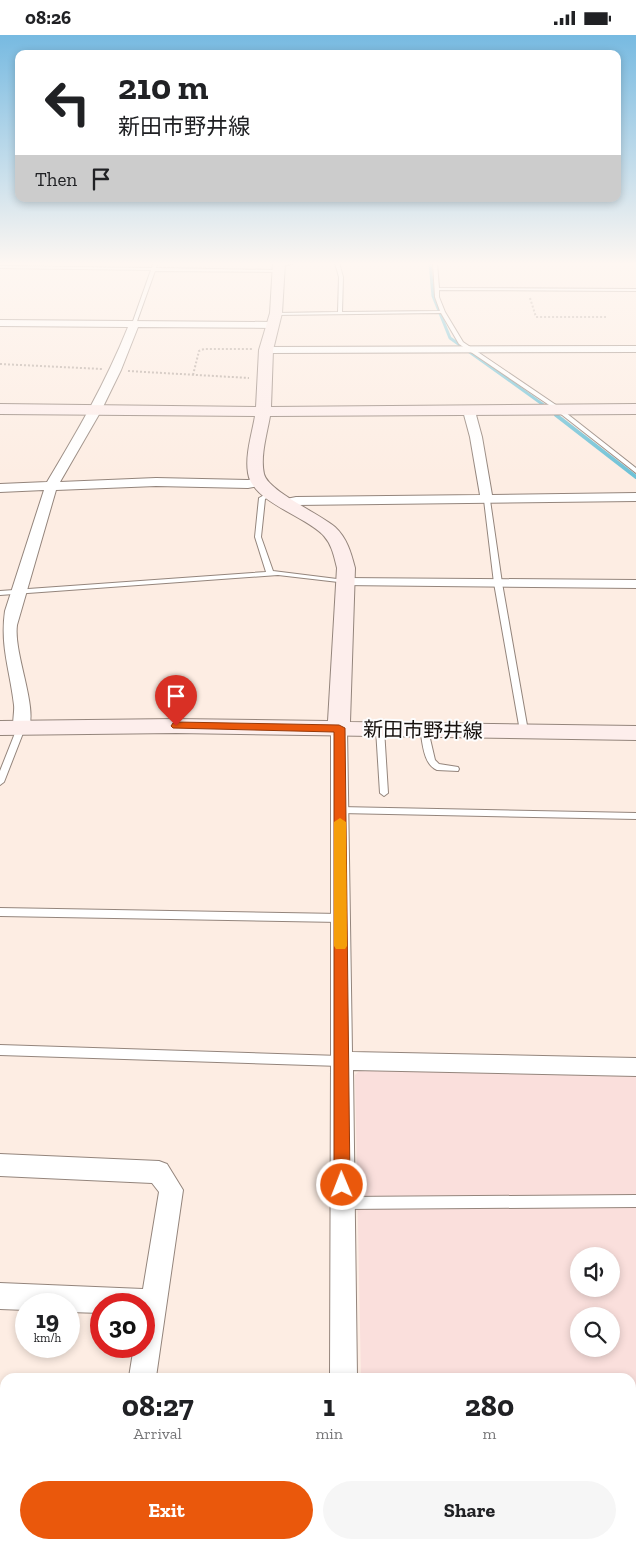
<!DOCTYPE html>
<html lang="en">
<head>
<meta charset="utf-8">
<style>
	body { margin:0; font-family:"Zilla Slab","Noto Sans JP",serif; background:#f6f6f6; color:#202124; height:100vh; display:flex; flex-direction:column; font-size:19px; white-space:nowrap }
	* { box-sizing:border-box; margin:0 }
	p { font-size:16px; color:#757577 }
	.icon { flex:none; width:28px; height:28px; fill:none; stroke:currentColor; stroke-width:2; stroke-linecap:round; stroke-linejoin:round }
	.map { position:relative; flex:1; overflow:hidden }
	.side { position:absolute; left:0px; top:1338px; width:636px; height:176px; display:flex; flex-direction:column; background:#fff; border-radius:15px 15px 0 0; box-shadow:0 2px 8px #0003 }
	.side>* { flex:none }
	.hud { position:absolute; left:15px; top:15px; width:606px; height:152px; border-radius:10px; box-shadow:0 2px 8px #0003; background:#fff; color:#202124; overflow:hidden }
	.fabs { position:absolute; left:570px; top:1212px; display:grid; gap:10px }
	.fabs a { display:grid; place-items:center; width:50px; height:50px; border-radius:50%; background:#fff; box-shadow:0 2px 8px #0003; font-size:25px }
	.speed { position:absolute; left:15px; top:1258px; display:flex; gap:10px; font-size:25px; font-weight:700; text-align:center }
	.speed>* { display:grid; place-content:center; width:65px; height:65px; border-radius:50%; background:#fff; box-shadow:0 2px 8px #0003; line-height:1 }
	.speed small { font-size:12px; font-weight:400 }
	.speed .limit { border:8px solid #d22; background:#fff; color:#111 }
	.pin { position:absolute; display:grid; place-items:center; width:42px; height:42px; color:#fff; margin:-51px -21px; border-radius:50% 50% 50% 0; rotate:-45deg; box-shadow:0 0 5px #0007 }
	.pin .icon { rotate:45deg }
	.me { position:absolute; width:55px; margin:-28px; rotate:359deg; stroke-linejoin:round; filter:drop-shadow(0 0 4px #0008) }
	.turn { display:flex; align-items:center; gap:18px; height:105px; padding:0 20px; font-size:22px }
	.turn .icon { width:65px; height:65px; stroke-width:2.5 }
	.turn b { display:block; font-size:35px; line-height:42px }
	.then { display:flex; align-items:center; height:48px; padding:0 20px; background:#0003; gap:10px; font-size:19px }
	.eta { display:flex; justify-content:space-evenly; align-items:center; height:85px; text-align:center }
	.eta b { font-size:30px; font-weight:700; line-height:35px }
	.primary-button { display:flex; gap:10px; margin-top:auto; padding:10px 20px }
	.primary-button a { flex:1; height:58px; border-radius:30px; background:#ea580c; color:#fff; font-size:20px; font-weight:700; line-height:58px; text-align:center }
	.primary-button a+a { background:#f6f6f6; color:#202124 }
	.status { display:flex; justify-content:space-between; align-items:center; height:35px; padding:0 25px; background:#fff; direction:ltr }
	.status svg { height:14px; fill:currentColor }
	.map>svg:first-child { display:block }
</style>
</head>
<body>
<div class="status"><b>08:26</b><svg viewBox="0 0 49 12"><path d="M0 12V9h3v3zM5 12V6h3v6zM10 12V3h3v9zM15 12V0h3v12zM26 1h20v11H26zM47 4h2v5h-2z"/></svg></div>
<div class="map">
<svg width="636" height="1513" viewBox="0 0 636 1513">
	<rect width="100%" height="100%" fill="#fdede3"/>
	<path fill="#fadfdc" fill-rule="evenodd" d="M362,1033L636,1039V1513H364V1509H631V1342H361L355,1040ZM579,1221H611V1254H579ZM579,1281H611V1314H579Z"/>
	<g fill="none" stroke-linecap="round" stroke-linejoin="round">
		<path stroke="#6ec2d7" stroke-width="3" d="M430,228L433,261L450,303L545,371"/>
		<path stroke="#6ec2d7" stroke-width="4" d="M556,380L636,442"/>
		<g stroke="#94857c" stroke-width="2">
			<path id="lane" d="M335,228H339L343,242L342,277L440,276L435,262L433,228H437L439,253L636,254V256L439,255V262L445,277L463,307L556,370L636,433V438L552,372L459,309L441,278L274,280V278H276L338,277L339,242Z
				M153,229H157L156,233L278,235L280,236L278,237L155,236L136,289L134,290L132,289L151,235L0,233V231L152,233Z
				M271,456L273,457V459L265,464L261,502L273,536L345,545L347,546V548L278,540L0,560V556L266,537L255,502L259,463Z
				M487,463L490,465L502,548L528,696L524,699L520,696L494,548L484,465Z
				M21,690L25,693L4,747L0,750V736L17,693Z
				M380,691L384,694L388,758L384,761L380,758L376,694Z
				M424,692L428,695L435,725L439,729L458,732L459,734L458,736L437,735C423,729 423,708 420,695Z
				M340,772L636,778V784L340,778L336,775Z
				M0,873L340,879L343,880L345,883L343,886L340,887L0,881Z
				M0,1010L340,1021L344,1023L345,1026L344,1029L340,1031L0,1020Z
				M636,1160V1172L344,1174L340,1172L338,1168L340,1164L344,1162Z"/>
		</g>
		<g stroke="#94857c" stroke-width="2">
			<path id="street" d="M275,228H295L279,232Z
				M0,285L273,287L278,290L273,293L138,292L121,335L101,376L60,447L156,443L248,445L259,443L265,447L263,450L248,453L156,451L56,455L17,590C13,619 40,676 27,697L21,698L15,697C11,690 15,678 14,670C10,635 0,612 5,576L44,455L0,457V449L47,447C78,395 105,349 128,292L0,291Z
				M636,311V317L266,318L261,315L266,312Z
				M469,373L475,376L482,402L492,460L636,458V466L296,470L285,472L279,468L281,465L296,462L480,460L470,402L463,376Z
				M345,543L636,545V553L340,550L338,547L340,544Z
				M339,688L345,689L347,693L352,1017L636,1023V1041L353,1035L357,1342H330L331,1029L329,1026L331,1023V693L333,689Z
				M0,1119L159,1126L167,1129L183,1155L156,1342H129L134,1311H144V1269H101V1278L69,1277V1269H26V1275L0,1274V1248L143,1254L159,1157L152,1148L0,1141Z
				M0,1402H5V1430H0Z
				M330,1509H360V1513H330Z"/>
		</g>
		<g stroke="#94857c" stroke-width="2">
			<path id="secondary" d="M273,228H285L282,278L273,315L271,372L636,369V379L270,381C267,399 260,421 264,439C268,456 320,479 335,492C347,503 351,518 355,533L350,687L636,691V705L176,698L0,700V686L176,684L328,686L337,533C334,521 332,510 324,501C306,481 252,467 248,438C245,420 252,399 255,381L0,379V369L256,372L259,315L270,278Z"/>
		</g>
		<path stroke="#b4a79f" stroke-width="2" stroke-dasharray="2 2" stroke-linecap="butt" d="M530,263L536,282H606
			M0,329L102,334
			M128,336L249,343
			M193,340L199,316L204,314H252"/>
		<use href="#lane" fill="#fff" fill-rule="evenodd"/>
		<use href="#street" fill="#fff" fill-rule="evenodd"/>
		<use href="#secondary" fill="#fdeeec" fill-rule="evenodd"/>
	</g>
	<linearGradient id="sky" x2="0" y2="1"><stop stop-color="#77bae1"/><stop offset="0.52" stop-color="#fef7f2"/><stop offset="1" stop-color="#fef7f2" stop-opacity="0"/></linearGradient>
	<rect width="636" height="440" fill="url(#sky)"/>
	<path fill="#ea580c" stroke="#983908" d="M176,687L339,690L345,693L350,1150L347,1155L342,1157L336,1155L334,1150V697L173,693L171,691L173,688Z"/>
	<path fill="#f59e0b" d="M340,783L346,787L347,911L345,914H336L334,911V787Z"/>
	<g text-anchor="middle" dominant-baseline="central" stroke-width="4" stroke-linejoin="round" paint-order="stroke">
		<g font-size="20" fill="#15100d" stroke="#fdfdfd">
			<text transform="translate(423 695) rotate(1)">新田市野井線</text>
		</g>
	</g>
</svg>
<div class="fabs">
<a><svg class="icon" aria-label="sound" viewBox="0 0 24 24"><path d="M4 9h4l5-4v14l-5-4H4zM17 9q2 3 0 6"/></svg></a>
<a><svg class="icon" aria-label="search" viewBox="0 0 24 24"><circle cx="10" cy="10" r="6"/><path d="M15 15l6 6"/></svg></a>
</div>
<div class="speed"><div>19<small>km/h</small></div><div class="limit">30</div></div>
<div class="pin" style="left:176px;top:691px;background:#d93025"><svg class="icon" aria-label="arrive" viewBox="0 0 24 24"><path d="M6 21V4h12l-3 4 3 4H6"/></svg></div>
<svg class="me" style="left:342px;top:1150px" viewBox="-20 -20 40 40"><circle r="17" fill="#ea580c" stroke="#fff" stroke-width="3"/><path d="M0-11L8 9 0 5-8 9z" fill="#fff"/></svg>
<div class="hud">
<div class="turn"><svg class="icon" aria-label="left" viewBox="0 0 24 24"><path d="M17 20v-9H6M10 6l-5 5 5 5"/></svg><div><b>210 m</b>新田市野井線</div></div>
<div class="then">Then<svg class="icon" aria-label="arrive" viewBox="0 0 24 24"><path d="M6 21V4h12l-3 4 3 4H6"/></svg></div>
</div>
<section class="side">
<div class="eta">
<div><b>08:27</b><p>Arrival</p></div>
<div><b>1</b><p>min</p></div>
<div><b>280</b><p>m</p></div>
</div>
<div class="primary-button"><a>Exit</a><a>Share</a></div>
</section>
</div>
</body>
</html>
